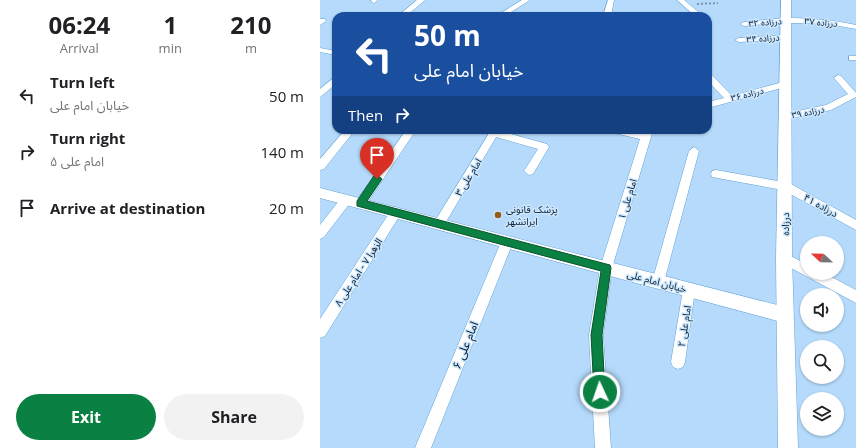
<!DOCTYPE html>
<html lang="en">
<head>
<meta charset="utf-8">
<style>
	body { margin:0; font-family:"Open Sans","Noto Sans Arabic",sans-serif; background:#f2f2f2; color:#202124; height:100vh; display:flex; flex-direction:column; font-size:15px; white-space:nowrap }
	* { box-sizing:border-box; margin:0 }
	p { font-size:13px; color:#757577 }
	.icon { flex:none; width:22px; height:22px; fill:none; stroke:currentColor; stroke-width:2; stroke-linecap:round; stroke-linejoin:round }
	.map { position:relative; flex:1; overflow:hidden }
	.sheet { display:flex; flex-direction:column; background:#fff; width:320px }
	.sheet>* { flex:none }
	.hud { position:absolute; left:12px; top:12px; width:380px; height:122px; border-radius:12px; box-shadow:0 1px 3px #0004; background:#1a4fa0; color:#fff; overflow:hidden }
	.needle { width:26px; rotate:292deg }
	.buttons { position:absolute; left:480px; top:236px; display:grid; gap:8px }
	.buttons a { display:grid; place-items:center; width:44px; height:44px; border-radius:50%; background:#fff; box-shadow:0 1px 3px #0004; font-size:20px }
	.pin { position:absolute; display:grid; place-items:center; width:34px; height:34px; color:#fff; margin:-41px -17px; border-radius:50% 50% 50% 0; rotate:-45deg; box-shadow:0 0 4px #0007 }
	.pin .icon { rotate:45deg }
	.me { position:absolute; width:44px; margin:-22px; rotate:357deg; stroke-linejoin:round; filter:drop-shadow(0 0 3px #0008) }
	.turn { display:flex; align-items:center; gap:14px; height:84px; padding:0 16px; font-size:18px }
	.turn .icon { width:52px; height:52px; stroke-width:2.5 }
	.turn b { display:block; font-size:28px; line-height:34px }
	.then { display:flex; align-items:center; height:38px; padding:0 16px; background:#0003; gap:8px; font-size:15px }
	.eta { display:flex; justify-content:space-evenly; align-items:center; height:68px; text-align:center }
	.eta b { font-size:24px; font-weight:700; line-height:28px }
	.action { display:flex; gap:8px; margin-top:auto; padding:8px 16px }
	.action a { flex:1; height:46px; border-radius:24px; background:#0b8043; color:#fff; font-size:16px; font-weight:700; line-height:46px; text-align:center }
	.action a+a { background:#f2f2f2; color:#202124 }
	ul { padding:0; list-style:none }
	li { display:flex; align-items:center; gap:12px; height:56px; padding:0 16px }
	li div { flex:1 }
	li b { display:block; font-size:15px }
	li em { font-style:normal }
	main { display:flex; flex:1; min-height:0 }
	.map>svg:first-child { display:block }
</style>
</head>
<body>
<main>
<section class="sheet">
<div class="eta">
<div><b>06:24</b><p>Arrival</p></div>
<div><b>1</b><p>min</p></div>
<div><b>210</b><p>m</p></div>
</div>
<ul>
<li><svg class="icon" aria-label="left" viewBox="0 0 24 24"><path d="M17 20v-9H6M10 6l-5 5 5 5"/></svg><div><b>Turn left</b><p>خیابان امام علی</p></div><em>50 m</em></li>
<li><svg class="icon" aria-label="right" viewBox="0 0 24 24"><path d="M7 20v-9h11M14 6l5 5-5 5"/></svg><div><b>Turn right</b><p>امام علی ۵</p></div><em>140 m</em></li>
<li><svg class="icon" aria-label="arrive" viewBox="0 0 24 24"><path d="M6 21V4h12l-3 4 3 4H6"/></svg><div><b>Arrive at destination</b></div><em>20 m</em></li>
</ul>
<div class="action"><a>Exit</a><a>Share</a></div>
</section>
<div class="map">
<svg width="536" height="448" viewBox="0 0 536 448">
	<rect width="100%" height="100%" fill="#b5dafb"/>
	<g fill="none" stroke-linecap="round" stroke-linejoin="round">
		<g stroke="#64a3d6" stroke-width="1">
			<path id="minor" d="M51,0H58L54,3L52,2Z
				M97,0H105L86,16H78Z
				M202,0H210L185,16H176Z
				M288,0H294L291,16H283Z
				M357,0H364L383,16H375Z
				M466,18C490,18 513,20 536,25V29C498,21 462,22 424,26L420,24L424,22Z
				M0,19H5L6,21L0,25Z
				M466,35H469V39L419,42L415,40L419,38Z
				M0,48L16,51V55L0,52Z
				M529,56H536V60H529Z
				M388,73L391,74L412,96L466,81L470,84L469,86L388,108V102L404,98L388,81Z
				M518,75L521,76L536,93V97L511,110L467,119L464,118V114L506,105L528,94L514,78Z
				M16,76V84L0,97V89Z
				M25,130H35L4,169L0,170V159Z
				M86,130H96L45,206H37L36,203L37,200Z
				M171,130H181L180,131L227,144L229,147L213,174L209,175L204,171L218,149L176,137L123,227L119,229L115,227L114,224L115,221Z
				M289,130H310L323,133V130H333L292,268L283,335L291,448H275L269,335L280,268L320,139L294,133Z
				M374,147L379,151L344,282L342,286L338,288L334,286L332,282L369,151Z
				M396,170L469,183L536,220V230L463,190L392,177L391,174L392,171Z
				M26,196L30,197L31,200L30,203L4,237L0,239V225L22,197Z
				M76,207L80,209L81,212L80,215L5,336L0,338V319L72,209Z
				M187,237L191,238L193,242L111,448H95L181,242L183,238Z
				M464,253L487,264V273H504L536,290V303L460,262L458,258L460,254Z
				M369,284L373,286L375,290L365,362L363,367L358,369L353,367L351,362L363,290L365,286Z"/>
		</g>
		<g stroke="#64a3d6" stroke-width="1">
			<path id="tertiary" d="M0,188L465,307L470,310L473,315L470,320L465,323L0,198Z"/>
		</g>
		<g stroke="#64a3d6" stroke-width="1">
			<path id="secondary" d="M461,0H471L472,258L478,448H458L456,258Z"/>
		</g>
		<path stroke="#7495b1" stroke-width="2" stroke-dasharray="2 2" stroke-linecap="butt" d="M377,4L398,3
			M200,13L206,16"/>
		<use href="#minor" fill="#fff" fill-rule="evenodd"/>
		<use href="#tertiary" fill="#fff" fill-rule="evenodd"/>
		<use href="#secondary" fill="#fff" fill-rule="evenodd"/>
	</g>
	<path fill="#0b8043" stroke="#07532c" d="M57,175L62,179L47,201L290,265L291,268L282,335L285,392L284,396L280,397L275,396L274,392L271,335L281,271L37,206V201L54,176Z"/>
	<circle fill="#955c18" stroke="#cde6fc" stroke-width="1.5" cx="178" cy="215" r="4"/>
	<g text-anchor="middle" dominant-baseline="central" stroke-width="3" stroke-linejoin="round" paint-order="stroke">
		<g font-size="9" fill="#072236" stroke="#cde6fc">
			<text transform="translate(445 22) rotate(-5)">درزاده ۳۲</text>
			<text transform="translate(501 22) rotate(5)">درزاده ۳۷</text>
			<text transform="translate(443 38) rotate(-4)">درزاده ۳۴</text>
			<text transform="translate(427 94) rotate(-14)">درزاده ۳۶</text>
			<text transform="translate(488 112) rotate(-11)">درزاده ۳۹</text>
		</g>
		<g font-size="10" fill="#072236" stroke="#cde6fc">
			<text transform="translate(148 177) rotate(-59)">امام علی ۳</text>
			<text transform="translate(307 199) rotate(-73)">امام علی ۱</text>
			<text transform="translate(501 205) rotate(29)">درزاده ۴۱</text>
			<text transform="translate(465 224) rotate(-89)">درزاده</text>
			<text transform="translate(38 272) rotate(-57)">الزهرا ۷ - امام علی ۸</text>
			<text transform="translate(337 281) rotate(15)">خیابان امام علی</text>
			<text transform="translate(364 326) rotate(-81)">امام علی ۲</text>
		</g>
		<g font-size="10" fill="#072236" stroke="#cde6fc" text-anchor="start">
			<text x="186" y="209">پزشک قانونی<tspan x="186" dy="12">ایرانشهر</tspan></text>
		</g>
		<g font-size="12" fill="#072236" stroke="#cde6fc">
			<text transform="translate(145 345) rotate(-68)">امام علی ۶</text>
		</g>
	</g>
</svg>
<div class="buttons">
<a><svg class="needle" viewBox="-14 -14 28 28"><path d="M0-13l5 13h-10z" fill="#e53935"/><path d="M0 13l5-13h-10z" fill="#757577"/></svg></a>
<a><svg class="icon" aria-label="sound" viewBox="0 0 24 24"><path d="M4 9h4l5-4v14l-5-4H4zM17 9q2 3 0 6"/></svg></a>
<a><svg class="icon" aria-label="search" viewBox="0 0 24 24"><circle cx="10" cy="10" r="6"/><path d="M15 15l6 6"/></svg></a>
<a><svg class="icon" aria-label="layers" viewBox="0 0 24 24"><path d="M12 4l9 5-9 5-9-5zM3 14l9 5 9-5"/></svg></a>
</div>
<div class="pin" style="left:57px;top:179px;background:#d93025"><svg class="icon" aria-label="arrive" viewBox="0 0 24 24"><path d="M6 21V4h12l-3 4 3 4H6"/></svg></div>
<svg class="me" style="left:280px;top:392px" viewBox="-20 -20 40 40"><circle r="17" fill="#0b8043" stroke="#fff" stroke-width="3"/><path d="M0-11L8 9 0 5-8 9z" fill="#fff"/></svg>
<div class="hud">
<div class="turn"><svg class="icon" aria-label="left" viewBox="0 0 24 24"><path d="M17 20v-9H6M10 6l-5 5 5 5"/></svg><div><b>50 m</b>خیابان امام علی</div></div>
<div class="then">Then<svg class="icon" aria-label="right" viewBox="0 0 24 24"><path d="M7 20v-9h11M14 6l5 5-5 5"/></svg></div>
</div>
</div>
</main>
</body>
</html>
